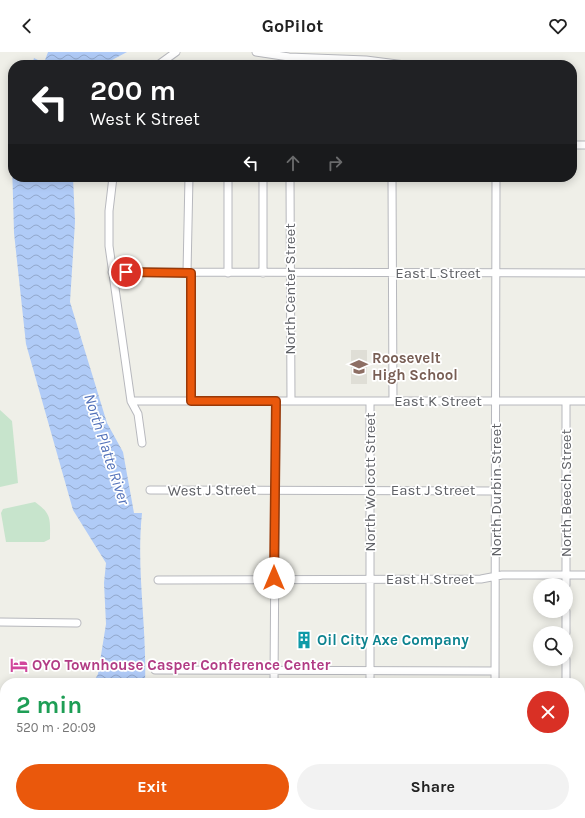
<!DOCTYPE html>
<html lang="en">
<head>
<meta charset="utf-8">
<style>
	body { margin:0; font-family:Karla,sans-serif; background:#f2f2f2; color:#222; height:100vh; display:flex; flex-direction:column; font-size:15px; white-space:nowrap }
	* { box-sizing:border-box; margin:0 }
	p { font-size:13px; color:#767676 }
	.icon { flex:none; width:22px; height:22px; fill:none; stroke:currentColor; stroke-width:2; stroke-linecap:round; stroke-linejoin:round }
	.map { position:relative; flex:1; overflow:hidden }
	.sheet { position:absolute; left:0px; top:626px; width:585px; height:140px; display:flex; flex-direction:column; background:#fff; border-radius:16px 16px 0 0; box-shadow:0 2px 10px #0003 }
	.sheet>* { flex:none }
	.hud { position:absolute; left:8px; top:8px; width:569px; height:122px; border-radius:16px; box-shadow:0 2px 10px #0003; background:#202124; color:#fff; overflow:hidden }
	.fabs { position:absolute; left:533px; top:526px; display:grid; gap:8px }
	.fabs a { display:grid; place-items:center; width:40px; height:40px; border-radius:50%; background:#fff; box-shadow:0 2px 10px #0003; font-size:20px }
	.pin { position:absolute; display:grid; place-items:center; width:34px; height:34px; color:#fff; margin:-17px; border:2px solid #fff; border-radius:50%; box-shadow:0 1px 4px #0007 }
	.me { position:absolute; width:44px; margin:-22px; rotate:0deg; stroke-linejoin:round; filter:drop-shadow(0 0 3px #0008) }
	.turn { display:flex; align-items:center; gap:14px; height:84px; padding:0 16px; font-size:18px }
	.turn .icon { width:52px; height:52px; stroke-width:2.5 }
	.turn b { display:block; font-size:28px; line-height:34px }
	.lanes { display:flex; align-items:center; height:38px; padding:0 16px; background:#0003; justify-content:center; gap:20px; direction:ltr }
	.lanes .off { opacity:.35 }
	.round { display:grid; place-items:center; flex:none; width:42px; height:42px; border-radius:21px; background:#f2f2f2 }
	.head { display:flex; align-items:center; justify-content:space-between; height:68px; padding:0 16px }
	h1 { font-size:24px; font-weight:700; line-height:30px; color:#1e9e55 }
	.action { display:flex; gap:8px; margin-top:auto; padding:8px 16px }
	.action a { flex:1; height:46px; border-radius:24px; background:#ea580c; color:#fff; font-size:16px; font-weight:700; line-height:46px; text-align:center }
	.action a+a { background:#f2f2f2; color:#222 }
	header { display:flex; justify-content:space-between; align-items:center; height:52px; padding:0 16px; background:#fff; font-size:18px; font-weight:700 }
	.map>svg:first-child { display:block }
</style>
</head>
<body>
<header><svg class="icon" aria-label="back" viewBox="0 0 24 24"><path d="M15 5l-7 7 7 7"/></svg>GoPilot<svg class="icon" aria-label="heart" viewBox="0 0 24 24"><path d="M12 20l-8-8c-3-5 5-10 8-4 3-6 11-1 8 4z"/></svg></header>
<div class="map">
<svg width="585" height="766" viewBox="0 0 585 766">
	<defs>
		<pattern id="water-waves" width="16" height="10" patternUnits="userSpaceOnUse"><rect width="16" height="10" fill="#b0cbf7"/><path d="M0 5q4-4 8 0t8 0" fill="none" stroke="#92a8cc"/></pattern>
	</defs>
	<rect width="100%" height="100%" fill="#efefe8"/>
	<path fill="#dfded6" d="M351,298H367V332H351Z"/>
	<path fill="#c7e4cc" d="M0,358L12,369L18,431L0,435Z
		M35,450C52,462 50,467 50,487L44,490H6L1,461L3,457Z"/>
	<path fill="url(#water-waves)" d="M48,0H127L112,8L109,13H32L34,6L44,11Z
		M13,105V125H73L75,170L70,250L107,371L123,400L134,461H142C136,518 147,574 145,631H93L98,622L106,572L104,531L106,511L73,458L26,292L14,181L12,110Z
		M5,746V761H70L59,766H0V752Z"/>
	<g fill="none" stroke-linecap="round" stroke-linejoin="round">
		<g stroke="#b7b8bd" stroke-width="9">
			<path id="minor" d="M256,0L289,5L366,8L405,13
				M158,13L176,0
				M572,93H585
				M113,125L109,159V194L131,349L138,362L142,391
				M228,125V221
				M263,125V221
				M290,125L291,349
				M392,125L393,349
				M112,220L585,221
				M187,221L189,125
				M191,221V349
				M131,349H585
				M370,349V631
				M150,438L496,439
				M158,528L481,527L502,523H585
				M566,533V349
				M566,559V581
				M0,570L77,571
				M566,607V631
				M155,618L495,619
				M274,631L276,349
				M495,631L496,125"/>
		</g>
		<g stroke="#e5da6b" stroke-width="11">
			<path id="major" d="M0,706H5
				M580,706H585
				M580,750H585
				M276,766V761"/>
		</g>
		<g stroke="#e2c815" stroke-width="13">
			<path id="highway" d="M580,719H585
				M0,723H5
				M0,735H5
				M580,739L585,738"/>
		</g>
		<use href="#minor" stroke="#fff" stroke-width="7"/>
		<use href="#major" stroke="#f6f8b4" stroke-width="9"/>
		<use href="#highway" stroke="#f4ee9a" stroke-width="11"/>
	</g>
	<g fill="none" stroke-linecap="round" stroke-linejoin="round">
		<g stroke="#983908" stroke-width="10">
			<path id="route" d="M126,220L191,221V349H276L274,526"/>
		</g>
		<use href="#route" stroke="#ea580c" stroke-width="7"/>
	</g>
	<defs>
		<g id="school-bare" transform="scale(1.38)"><path d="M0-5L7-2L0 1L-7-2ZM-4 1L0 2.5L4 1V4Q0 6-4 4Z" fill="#8d6e63" stroke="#fff" stroke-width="2.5" paint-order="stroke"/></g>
		<g id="building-bare" transform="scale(1.38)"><path d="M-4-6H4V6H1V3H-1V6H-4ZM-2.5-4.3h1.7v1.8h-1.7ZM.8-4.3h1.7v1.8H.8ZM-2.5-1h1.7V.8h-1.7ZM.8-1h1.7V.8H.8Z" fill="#0f9aa8" stroke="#fff" stroke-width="2.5" paint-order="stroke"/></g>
		<g id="hotel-bare" transform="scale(1.38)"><path d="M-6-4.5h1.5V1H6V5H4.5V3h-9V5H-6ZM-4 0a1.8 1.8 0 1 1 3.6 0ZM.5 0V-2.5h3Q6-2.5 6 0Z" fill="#d1479c" stroke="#fff" stroke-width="2.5" paint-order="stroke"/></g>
	</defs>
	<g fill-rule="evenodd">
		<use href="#school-bare" x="359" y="315"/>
		<use href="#building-bare" x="304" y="588"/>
		<use href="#hotel-bare" x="19" y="613"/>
	</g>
	<g text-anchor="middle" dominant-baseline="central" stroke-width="3.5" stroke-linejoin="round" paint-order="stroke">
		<g font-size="15" fill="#5f6166" stroke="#fff">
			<text x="438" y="221">East L Street</text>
			<text transform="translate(290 237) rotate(-90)">North Center Street</text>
			<text x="438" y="349">East K Street</text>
			<text transform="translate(370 430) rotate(-90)">North Wolcott Street</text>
			<text transform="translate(212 438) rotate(-1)">West J Street</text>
			<text x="433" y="438">East J Street</text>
			<text transform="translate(496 438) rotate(-90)">North Durbin Street</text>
			<text transform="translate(566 441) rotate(-90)">North Beech Street</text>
			<text x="430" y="527">East H Street</text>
		</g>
		<g font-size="15" font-weight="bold" fill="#785e54" stroke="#fff" text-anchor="start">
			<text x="372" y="306">Roosevelt<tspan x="372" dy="17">High School</tspan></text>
		</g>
		<g font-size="15" font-weight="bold" fill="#0d838f" stroke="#fff" text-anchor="start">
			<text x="317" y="588">Oil City Axe Company</text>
		</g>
		<g font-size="15" font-weight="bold" fill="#b23c85" stroke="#fff" text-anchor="start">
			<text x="32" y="613">OYO Townhouse Casper Conference Center</text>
		</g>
		<g font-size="16" font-style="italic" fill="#5372ba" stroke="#fff">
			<text transform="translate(107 397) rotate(72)">North Platte River</text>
		</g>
	</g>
</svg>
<div class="fabs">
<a><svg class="icon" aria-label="sound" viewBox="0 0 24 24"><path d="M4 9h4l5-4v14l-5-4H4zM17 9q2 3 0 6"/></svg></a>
<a><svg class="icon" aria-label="search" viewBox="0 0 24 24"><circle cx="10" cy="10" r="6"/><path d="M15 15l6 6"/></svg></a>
</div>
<div class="pin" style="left:126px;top:220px;background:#d93025"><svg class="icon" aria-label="arrive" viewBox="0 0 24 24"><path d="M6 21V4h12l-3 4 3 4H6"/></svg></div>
<svg class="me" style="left:274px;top:526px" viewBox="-20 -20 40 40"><circle r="19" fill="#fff"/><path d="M0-13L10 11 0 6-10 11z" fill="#ea580c"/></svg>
<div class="hud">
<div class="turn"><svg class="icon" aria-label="left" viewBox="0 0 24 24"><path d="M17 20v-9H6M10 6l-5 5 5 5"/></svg><div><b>200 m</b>West K Street</div></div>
<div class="lanes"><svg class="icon" aria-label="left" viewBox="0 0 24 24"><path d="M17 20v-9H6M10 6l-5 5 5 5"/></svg><svg class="icon off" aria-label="ahead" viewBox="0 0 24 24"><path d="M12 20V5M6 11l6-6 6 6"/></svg><svg class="icon off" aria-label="right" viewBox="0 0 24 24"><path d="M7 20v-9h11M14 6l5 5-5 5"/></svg></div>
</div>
<section class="sheet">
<div class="head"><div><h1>2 min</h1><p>520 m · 20:09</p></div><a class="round" style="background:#d93025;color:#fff"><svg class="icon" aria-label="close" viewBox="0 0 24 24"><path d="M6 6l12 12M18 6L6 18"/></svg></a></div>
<div class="action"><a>Exit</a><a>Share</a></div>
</section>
</div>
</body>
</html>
